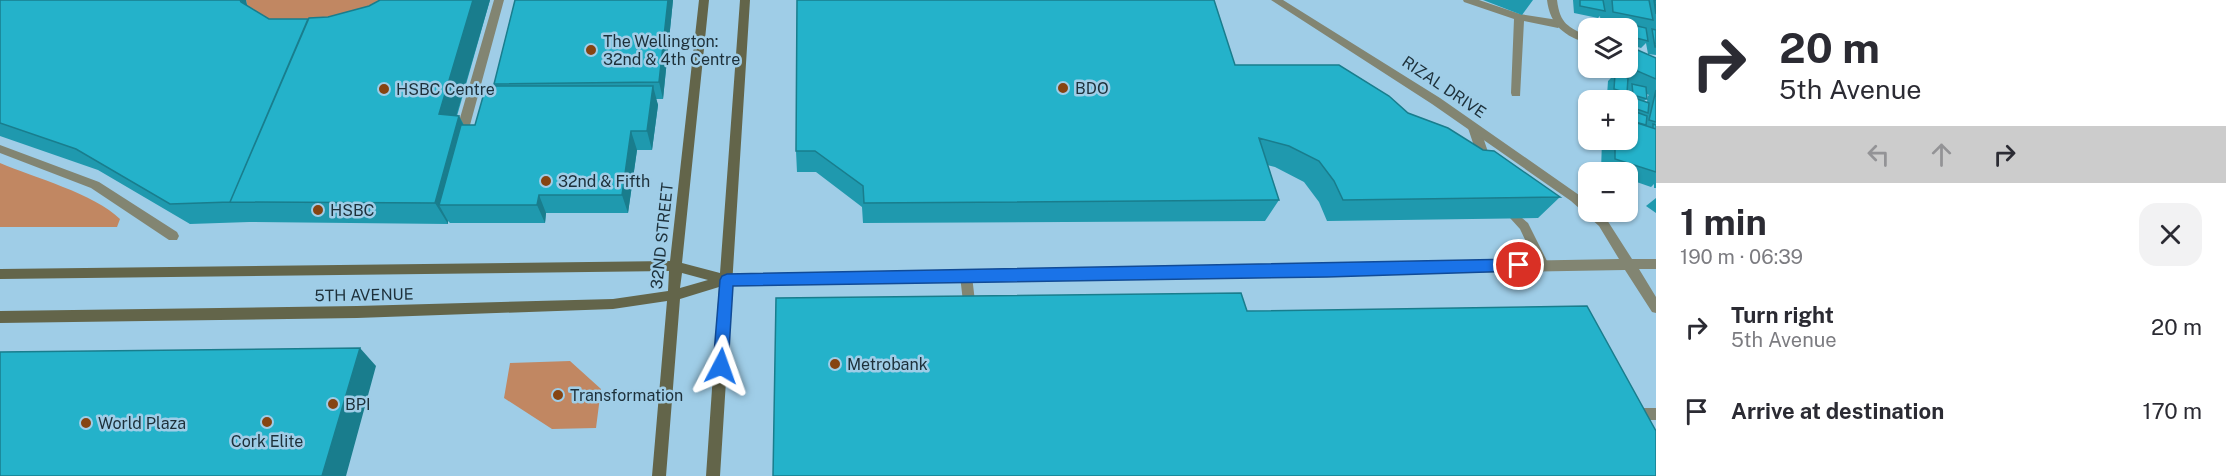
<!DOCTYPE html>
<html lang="en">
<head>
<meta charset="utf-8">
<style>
	body { margin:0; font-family:"Public Sans",sans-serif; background:#f2f2f3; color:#2b2b33; height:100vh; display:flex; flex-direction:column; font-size:22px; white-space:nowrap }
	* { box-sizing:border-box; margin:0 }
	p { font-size:20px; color:#7c7c81 }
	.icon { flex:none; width:33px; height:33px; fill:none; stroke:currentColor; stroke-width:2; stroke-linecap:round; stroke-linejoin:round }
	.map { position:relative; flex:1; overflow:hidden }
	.panel { display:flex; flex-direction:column; background:#fff; width:570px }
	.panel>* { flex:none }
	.top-card { background:#fff; color:#2b2b33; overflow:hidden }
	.tools { position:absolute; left:1578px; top:18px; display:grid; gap:12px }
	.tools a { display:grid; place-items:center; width:60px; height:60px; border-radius:12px; background:#fff; box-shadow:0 2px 4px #0004; font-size:30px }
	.pin { position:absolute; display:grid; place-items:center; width:51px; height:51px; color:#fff; margin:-26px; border:3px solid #fff; border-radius:50%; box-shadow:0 2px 6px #0007 }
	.me { position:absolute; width:66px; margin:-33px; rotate:4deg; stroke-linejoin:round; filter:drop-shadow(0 0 4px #0008) }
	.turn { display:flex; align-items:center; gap:21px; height:126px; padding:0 24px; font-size:27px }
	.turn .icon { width:78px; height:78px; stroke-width:2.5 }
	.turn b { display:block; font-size:42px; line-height:51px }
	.lanes { display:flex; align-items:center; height:57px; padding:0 24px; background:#0003; justify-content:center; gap:30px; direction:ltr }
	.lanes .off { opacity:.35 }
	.round { display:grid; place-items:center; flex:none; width:63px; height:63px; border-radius:18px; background:#f2f2f3 }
	.headline { display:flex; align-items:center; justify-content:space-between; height:102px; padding:0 24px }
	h1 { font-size:36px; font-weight:700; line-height:45px }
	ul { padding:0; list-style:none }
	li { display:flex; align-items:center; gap:18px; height:84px; padding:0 24px }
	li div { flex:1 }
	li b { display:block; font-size:22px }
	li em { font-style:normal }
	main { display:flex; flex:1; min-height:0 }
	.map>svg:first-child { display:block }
</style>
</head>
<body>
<main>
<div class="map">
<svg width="1656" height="476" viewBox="0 0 1656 476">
	<rect width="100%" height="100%" fill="#9fcde7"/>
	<path fill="#c18762" d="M246,0H390L342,41L249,13Z
		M0,163C33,177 95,194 120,219L117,227H0Z
		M570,361L601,389L596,428L552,429L504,398L510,363Z"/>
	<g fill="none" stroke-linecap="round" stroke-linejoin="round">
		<path fill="#828572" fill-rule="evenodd" d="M494,0H504L470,125L464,129L458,125Z
			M1463,0H1479L1520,14L1558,20L1563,24L1558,28L1524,21L1520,96H1512L1511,93L1514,19L1464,2Z
			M1474,124L1480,128L1492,164L1486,168L1480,164L1468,128Z
			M1516,213L1528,223L1549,265L1547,269L1543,270L1539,269L1520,229L1510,218L1512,215Z
			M966,271L970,272L972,276L976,310L974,314L970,316L966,314L964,310L960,276L962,272Z
			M1635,408H1656V420H1635L1630,418L1628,414L1630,410Z"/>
		<path fill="#828572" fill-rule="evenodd" d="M1271,0H1283L1440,98L1579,195L1588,203V212H1598L1607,220L1632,259H1656V269H1639L1656,297V313L1652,312L1625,270L727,285L723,284L721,280L723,276L727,275L1619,259L1599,226L1571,201L1432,104Z
			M1547,0H1557C1560,24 1568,27 1588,36V43C1565,37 1550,25 1547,0Z
			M0,145L99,182L177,232L179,236L177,240H169L91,188L0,153Z"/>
		<path fill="#63654a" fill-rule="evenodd" d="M699,0H709L682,263L720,273L740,0H750L720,476H706L719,287L680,299L666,476H652L667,301L613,309L357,318L0,323V311L357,306L613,299L668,291L669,271L0,279V269L670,261ZM682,273L708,280L680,288Z"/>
	</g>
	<path fill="#1f99ae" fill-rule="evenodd" d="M0,0L247,6L269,19H308L328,17L369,6L380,0H490L457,116H459L464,125H475L494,86V84L515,0H673L663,99H656L658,105L652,150H637L628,213H546L545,223H450L448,221V224L249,222L190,224L98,170L0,136Z
		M1483,0H1533L1522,15Z
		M1573,0H1656V55L1648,54L1646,43L1641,48L1628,44V28H1600V26L1601,25L1600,16L1598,18L1574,13Z
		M1633,48L1656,58V188H1654V184L1651,187L1628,179V172H1607L1601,171L1602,140H1628V100H1607V98L1609,96H1607L1608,81L1611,78L1617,68H1628V54ZM1647,94L1649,95L1648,96L1647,102L1644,101L1647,99Z
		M1235,65L1560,197L1538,218L1327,221L1319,202L1304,182L1275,167L1267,165L1279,200L1265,221L863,223L862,207L816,172H797L796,151Z
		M1656,198V213L1646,206Z"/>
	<path fill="#197d8d" d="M240,0H246L249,13Z
		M473,0H490L450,137L439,114Z
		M668,0H673L663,99L659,82Z
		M653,86L658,105L652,150L647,131Z
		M459,116L470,138L439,205L448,221V224L435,203Z
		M631,131L637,150L628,213L622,195Z
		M539,195L546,213L545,223L537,205Z
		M360,348L376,366L346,476H322Z"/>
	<path fill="#24b2ca" stroke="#197d8d" stroke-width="1.5" d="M0,0H240L241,2L269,19H308L230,202L170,204L76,149L0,123Z
		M380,0H473L439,114L459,116L435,203L230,202L309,18L328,17L369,6Z
		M515,0H668L659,82L494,84Z
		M797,0H1214L1235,65H1339L1389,96L1408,113L1448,128L1483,150L1494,151L1560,197L1343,200L1334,181L1319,161L1289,146L1259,138L1279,200L864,203L863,186L815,151H796Z
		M1580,0H1603L1605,11L1580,6Z
		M1612,0H1649L1653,20L1613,12Z
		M1654,0H1656V14Z
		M1607,19L1646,28L1648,41L1628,36V28H1608Z
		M1652,29L1656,30V47H1655Z
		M1633,48L1656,58V79L1628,67V58Z
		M1615,74L1628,78L1627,93L1614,89Z
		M1632,84L1646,87L1647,99L1633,95Z
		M486,86H653L647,131H631L622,195H539L537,205H439L461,125H475Z
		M1656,90V122L1649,120Z
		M1614,91L1649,103L1648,113L1628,106V100H1613Z
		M1628,109L1647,116L1646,125L1628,120Z
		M1628,120L1656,129V172L1615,159V140H1628Z
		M1653,124L1656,125V129L1653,128Z
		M1241,293L1247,311L1587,306L1656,431V476H773L776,298Z
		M360,348L322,476H0V352Z"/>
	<path fill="#1a73e8" stroke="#114b97" stroke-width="1.5" d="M1519,259L1524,261L1526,265L1524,270L1519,271L1327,277L733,286L728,366L726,371L721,373L716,371L713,366L720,280L722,276L727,274Z"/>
	<g fill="#864412" stroke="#9fcde7" stroke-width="2">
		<circle cx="591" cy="50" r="6"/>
		<circle cx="1063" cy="88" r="6"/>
		<circle cx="384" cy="89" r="6"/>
		<circle cx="546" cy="181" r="6"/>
		<circle cx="318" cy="210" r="6"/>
		<circle cx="835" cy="364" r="6"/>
		<circle cx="558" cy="395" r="6"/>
		<circle cx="333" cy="404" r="6"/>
		<circle cx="267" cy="422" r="6"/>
		<circle cx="86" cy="423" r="6"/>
	</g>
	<g text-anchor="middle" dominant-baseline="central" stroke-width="5" stroke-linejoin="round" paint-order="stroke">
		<g font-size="16" fill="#1d303a" stroke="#9fcde7" text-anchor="start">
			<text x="603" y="41">The Wellington:<tspan x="603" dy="18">32nd &amp; 4th Centre</tspan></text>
			<text x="1075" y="88">BDO</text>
			<text x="396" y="89">HSBC Centre</text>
			<text x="558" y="181">32nd &amp; Fifth</text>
			<text x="330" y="210">HSBC</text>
			<text x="847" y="364">Metrobank</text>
			<text x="570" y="395">Transformation</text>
			<text x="345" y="404">BPI</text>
			<text x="98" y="423">World Plaza</text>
			<text x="267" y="441" text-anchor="middle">Cork Elite</text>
		</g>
		<g font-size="16" fill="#1d303a" stroke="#9fcde7">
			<text transform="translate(1444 87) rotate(34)">RIZAL DRIVE</text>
			<text transform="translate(662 236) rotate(-84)">32ND STREET</text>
			<text transform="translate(364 295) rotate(-1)">5TH AVENUE</text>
		</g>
	</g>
</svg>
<div class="tools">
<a><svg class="icon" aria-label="layers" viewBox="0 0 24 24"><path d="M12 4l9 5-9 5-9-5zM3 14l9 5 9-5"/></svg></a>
<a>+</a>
<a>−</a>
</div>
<div class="pin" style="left:1519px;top:265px;background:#d93025"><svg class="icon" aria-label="arrive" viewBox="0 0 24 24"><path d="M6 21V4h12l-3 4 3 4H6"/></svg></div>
<svg class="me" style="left:721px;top:366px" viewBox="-20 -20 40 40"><path d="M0-17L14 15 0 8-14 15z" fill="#1a73e8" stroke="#fff" stroke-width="4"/></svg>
</div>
<section class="panel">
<div class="top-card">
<div class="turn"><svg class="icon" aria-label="right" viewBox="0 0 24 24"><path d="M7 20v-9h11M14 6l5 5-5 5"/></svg><div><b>20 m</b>5th Avenue</div></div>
<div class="lanes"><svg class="icon off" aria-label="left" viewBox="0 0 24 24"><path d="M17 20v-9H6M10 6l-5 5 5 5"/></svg><svg class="icon off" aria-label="ahead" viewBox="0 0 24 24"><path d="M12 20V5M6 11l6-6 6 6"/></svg><svg class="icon" aria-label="right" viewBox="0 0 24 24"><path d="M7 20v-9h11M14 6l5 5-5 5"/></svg></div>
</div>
<div class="headline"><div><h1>1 min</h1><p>190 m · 06:39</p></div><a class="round"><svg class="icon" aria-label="close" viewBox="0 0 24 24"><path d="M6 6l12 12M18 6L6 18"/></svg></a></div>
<ul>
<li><svg class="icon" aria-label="right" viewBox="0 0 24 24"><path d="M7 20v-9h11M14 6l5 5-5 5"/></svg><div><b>Turn right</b><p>5th Avenue</p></div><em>20 m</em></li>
<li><svg class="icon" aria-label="arrive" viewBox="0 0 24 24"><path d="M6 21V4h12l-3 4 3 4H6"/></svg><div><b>Arrive at destination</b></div><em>170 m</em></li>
</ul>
</section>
</main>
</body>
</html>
